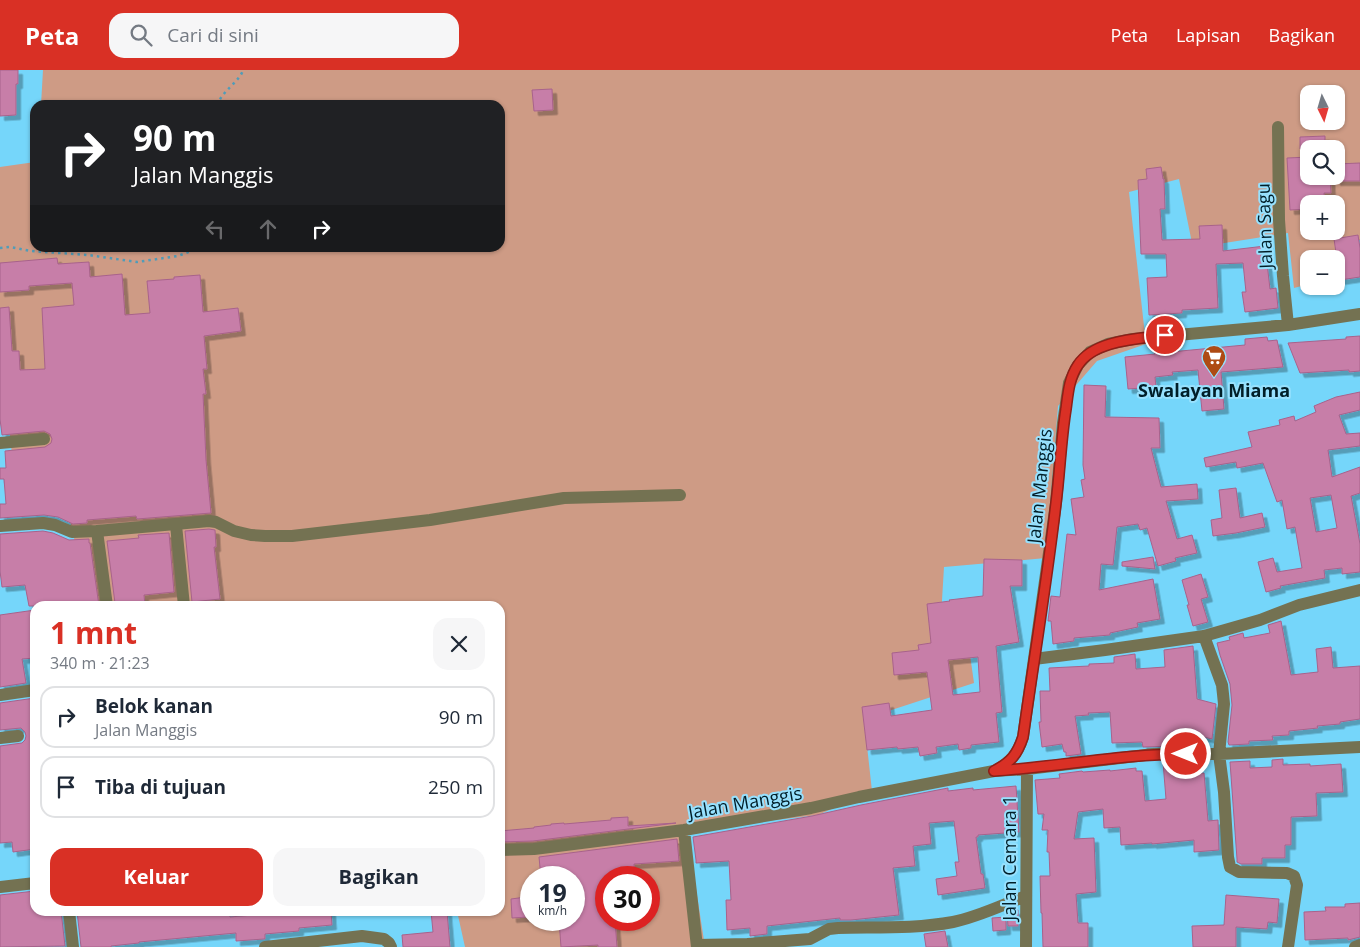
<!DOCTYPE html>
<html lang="id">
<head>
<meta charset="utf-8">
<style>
	body { margin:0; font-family:"Open Sans",sans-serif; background:#f6f6f7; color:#1f2937; height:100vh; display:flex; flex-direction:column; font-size:19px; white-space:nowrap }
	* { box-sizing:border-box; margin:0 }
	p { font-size:16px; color:#747a83 }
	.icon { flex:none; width:28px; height:28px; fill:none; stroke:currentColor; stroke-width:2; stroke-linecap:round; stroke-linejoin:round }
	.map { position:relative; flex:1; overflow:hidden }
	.details { position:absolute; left:30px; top:531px; width:475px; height:315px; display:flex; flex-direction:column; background:#fff; border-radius:15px; box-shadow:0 1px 4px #0004 }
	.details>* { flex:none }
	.hud { position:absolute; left:30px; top:30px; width:475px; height:152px; border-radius:15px; box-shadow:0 1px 4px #0004; background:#202124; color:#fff; overflow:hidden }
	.needle { width:32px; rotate:175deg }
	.tools { position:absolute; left:1300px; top:15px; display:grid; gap:10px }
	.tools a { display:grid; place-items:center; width:45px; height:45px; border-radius:10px; background:#fff; box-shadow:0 1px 4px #0004; font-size:25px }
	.speed { position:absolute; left:520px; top:796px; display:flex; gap:10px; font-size:25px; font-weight:700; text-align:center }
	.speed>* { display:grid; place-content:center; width:65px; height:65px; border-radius:50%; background:#fff; box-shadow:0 1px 4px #0004; line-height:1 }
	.speed small { font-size:12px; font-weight:400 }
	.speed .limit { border:8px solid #d22; background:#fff; color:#111 }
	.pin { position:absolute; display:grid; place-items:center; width:42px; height:42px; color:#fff; margin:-21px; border:2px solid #fff; border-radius:50%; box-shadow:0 1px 5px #0007 }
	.me { position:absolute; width:55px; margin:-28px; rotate:270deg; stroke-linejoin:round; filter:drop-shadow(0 0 4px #0008) }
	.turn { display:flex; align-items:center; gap:18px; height:105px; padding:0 20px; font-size:22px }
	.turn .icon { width:65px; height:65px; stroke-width:2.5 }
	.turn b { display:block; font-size:35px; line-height:42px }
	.lanes { display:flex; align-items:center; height:48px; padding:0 20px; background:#0003; justify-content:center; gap:25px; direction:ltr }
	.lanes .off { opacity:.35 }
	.round { display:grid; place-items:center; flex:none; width:52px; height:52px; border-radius:15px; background:#f6f6f7 }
	.overview { display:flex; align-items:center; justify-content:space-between; height:85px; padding:0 20px }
	h1 { font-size:30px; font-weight:700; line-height:38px; color:#d93025 }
	.primary-button { display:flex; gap:10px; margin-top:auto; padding:10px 20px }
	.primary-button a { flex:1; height:58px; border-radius:15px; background:#d93025; color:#fff; font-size:20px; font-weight:700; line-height:58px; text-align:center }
	.primary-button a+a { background:#f6f6f7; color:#1f2937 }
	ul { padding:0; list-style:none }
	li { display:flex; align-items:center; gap:15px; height:62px; margin:0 10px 8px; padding:0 10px; border:2px solid #e0e1e3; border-radius:15px }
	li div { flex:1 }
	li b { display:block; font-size:19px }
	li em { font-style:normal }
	header { display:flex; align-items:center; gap:30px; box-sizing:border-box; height:70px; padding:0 25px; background:#d93025; color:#fff }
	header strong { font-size:24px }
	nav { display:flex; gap:28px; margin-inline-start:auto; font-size:18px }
	.search { width:350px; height:45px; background:#f6f6f7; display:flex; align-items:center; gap:12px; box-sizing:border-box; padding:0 18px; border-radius:15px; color:#747a83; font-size:19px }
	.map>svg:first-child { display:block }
</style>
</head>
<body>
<header>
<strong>Peta</strong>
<div class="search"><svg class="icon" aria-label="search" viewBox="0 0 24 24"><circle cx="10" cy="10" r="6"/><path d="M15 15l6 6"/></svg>Cari di sini</div>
<nav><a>Peta</a><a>Lapisan</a><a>Bagikan</a></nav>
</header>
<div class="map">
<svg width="1360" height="877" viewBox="0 0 1360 877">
	<defs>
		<filter id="shadow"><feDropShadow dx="4.5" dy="4.5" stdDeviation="0" flood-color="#0004"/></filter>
	</defs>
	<rect width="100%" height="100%" fill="#75d6fa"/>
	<path fill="#ce9b85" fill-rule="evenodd" d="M43,0H1360V170L1344,172L1343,206L1336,208V189H1309V214L1294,218L1288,163L1193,178L1179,109L1129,122L1146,274L1097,291L1058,336L1046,488L944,497L940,563L969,578L974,613L864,649L872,721L818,745L687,760L705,877H465L457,841H500V536H85L75,472L57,399L14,405L0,264V97L35,92V178H500V35H41ZM1309,24H1336V51H1309ZM1309,79H1336V106H1309ZM1309,134H1336V161H1309ZM531,808H574V850H531ZM606,808H649V850H606Z"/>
	<path fill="#c77ea8" stroke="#a8628b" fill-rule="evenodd" filter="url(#shadow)" d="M0,0H18V14H16V45L0,46Z
		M552,19L553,40L534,41L532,20Z
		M1325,66V79H1300V67Z
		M1309,87V106H1330L1331,123H1324L1325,134H1309V139L1290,140L1287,88Z
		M1360,93V111H1336V94Z
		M1161,97L1163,109H1164L1165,139H1160L1162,170L1200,169L1199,156L1222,155L1223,181L1265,176L1270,219L1276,218L1278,238L1245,242L1242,222H1246L1243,193L1216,194L1218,238L1182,240V243L1149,245L1147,208L1167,207L1166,184H1141L1138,110L1147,109L1146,99Z
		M1358,165L1360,178V207L1340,210L1334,169Z
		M57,188L58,194L89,192L90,207L122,204L125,245L150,243L147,211L174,209V207L200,205L203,242L238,238L241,261L204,266L207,299H203L206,324H203L206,390L211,443L137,449L136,446L87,450V453L73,454L58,447L44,445L0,448V434H6L4,409H0V398H6L5,381L45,377L51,373L52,369L50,364L44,361L2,365L0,349V238L9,237L12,281H19L20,300L45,299L42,238L74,235L72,213L29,216V220L0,222V193Z
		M1360,266V301L1349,302V300L1300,303L1288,273L1346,269V267Z
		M1267,267L1268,271L1277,270L1283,297L1221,302L1224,339L1202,341L1198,300L1172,302L1173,305L1155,307L1156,317L1128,319L1125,287L1155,284V279L1170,278V282L1245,275V269Z
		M1084,315L1106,316L1105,347L1159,348L1160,378H1151L1161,417L1197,414L1198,429L1166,431L1177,469L1192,465L1197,483L1175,488L1176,491L1158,496L1147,458L1140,460L1138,454L1117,457L1113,495L1101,494L1099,520L1153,509L1160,549L1137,553L1138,557L1110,563V565L1074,568V571L1053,574L1051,551H1048L1051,526L1060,527L1067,464L1076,465L1071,429L1084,427L1081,410L1085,409L1083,395Z
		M1360,322V340L1339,345L1346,364L1360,363V376L1328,380L1332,407L1360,397V423L1351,426L1360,474V502L1342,504V498L1324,500L1325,508L1280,516L1281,518L1266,522L1258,492L1273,488L1277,502L1302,498L1295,457L1287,459L1282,430L1277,432L1263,393L1237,398L1236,392L1206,397L1204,388L1252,377L1248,362L1280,355L1279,350L1294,346L1295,351L1316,342L1314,336L1336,327ZM1331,425L1337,458L1316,462L1310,428Z
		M1236,418L1240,448L1262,443L1265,457L1236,463L1213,466L1211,450L1222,448L1219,420Z
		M209,459L215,460L216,477H214L220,529L192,532L185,461Z
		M43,461L53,463L69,470L89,469V473H90L99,536H29L25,515L2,517L0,501V464Z
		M169,463L174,522L144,525L145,536H117L116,533H115L107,471L139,468L138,465Z
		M1153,487L1155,499L1122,496V492Z
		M984,489L1022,490V516H1010L1019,572L996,576L1002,642L996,643L999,672L971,675V678L959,680L958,674L936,677L937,683L920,686L918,677L898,679L897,677L867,680L862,637L889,633L891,646L932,640L927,602L894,605L892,583L919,580L918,575L931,573L927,534L950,531L949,530L983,526ZM978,587L980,622L953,625L948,590Z
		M1201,504L1208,527L1201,529L1208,552L1193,556L1187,535H1189L1182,510Z
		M35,540V588L22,589L26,613L0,617V545Z
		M1281,551L1291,605L1318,602L1316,579L1331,577L1333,598L1360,596V649L1340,652V654L1317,656L1318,658L1289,661V665L1272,666L1273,670L1249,671V674L1229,675L1228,672L1232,635L1230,614L1220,585L1217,573L1230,570L1229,567L1243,563L1244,568L1270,563L1268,555Z
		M1193,576L1197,629L1216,634L1212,669L1176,660L1177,675L1175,676L1143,677L1142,672L1112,673L1110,642L1088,643L1089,645L1075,646L1081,684L1066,686V682H1064L1062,674L1042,677L1039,652H1041L1040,621H1050L1049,598L1089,596V594L1114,593V587L1135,584L1136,599L1165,597L1164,580Z
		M35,628V717H31L35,752V779L13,782L12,772L0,773V676L22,673L25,670L26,666L25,662L21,658L0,660V633Z
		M1283,689V695L1310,694V696L1341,694L1343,722L1316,723L1317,746L1291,747V775H1285V788H1262V794H1241L1237,792V789L1230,692L1250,691V698L1272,697V690Z
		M1163,692H1176L1177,705L1204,703L1208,751L1218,750L1219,780L1194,782V770L1152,774V773L1121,775L1120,757L1104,758L1103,739L1078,742L1074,769L1094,768L1096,822L1076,824L1078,853H1088V877H1043L1042,843H1041L1040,806H1050L1049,782H1047L1048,760H1042L1044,744H1038L1035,710L1060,708L1059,704L1082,701L1083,702L1110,700V701L1136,698V701H1142L1145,731L1166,729Z
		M1016,716L1019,762L978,765V767H976L981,804H983L985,818L938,825L936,809L957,806L955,792H959L954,751L929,753L931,774L913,776L915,796L893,798L899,845L851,850H840V848L767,856V864L750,866V858L727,860L726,830H731L729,791L696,793V790L693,767L812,746L861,735L948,718V721L973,718V720Z
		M628,747V756L676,753L533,771L500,772V761L534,758V757L551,755V754L564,753V754L611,750V748Z
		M677,769L679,791L634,794L635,808H606V850H615L617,877H598V875L561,877L559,850H574V808H541L539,787Z
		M35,821V841H61L65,876L0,877V825Z
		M1226,825L1279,829L1277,853L1268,852L1267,859L1236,857V877H1193L1192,856L1224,855Z
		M526,827L528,847L512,848L511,829Z
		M1360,833V867L1348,870V868L1305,870L1304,842L1326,841L1325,837H1345V834Z
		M1013,840H1018V856H1008L1007,842Z
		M77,841H131V845L166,841H173V844L203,841H229L230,847L265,844V841H331L332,855L299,858V861L265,864V869H264L236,871V863L139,872V873L111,876V877H81Z
		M431,841H447L450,877H403L402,865L433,862Z
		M1006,847V860L993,861L992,848Z
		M945,861L948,877H926L924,864Z"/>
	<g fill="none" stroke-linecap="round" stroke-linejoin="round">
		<path stroke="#509cb8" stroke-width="2.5" stroke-dasharray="2.5 4" stroke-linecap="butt" d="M217,35C223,20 240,11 243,0
			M0,178L10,177L31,181L88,185L137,192L178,186L199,178"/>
		<path stroke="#747252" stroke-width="12" d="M1278,57L1279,150L1283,206L1288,255
			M0,373L44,369
			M176,455L184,536
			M0,456L43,453L55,455L72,462L97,461L209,451L216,452L234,461L251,465L265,466H292L430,450L564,428L680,425
			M97,461L107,536
			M1204,566L1222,615L1223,624L1224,634L1219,684L1224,722L1228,787L1230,797L1239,802L1287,803L1294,806L1297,815L1288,877
			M1034,589L1105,580L1204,566L1260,550L1299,535L1360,520
			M0,625L35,620
			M0,668L18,666
			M996,700C1011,692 1018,683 1023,667L1056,433L1063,353L1069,313L1078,295L1090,282L1108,274L1133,269L1288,255L1360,244
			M684,760L697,877
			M500,780L534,779L684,760L811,738L859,727L994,701L1027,699L1154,684H1219L1360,677
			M0,817L35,813
			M69,841L73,877
			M697,875L748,874
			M265,877L362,866L384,869L389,873L391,877
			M748,877V874L810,869L829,859L838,858C876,857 915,859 953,852C978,847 1002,835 1026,826
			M1026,877L1027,699
			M1355,877L1360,875"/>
	</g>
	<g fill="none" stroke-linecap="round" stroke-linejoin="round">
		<g stroke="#8d1f18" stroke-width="12">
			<path id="route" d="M1165,265C1138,269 1094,270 1078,295C1069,308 1068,324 1066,339C1061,370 1060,402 1056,433C1047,511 1034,589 1023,667C1017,685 1011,692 994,701C1058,697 1122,684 1186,684"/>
		</g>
		<use href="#route" stroke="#d93025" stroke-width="9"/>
	</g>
	<defs>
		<g id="supermarket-pin" transform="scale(1.25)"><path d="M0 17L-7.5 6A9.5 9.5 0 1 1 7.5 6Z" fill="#ae4b14" stroke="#97e1fe"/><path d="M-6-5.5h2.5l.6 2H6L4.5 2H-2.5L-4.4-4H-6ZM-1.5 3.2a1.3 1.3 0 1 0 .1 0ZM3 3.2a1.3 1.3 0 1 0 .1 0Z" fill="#fff"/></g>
	</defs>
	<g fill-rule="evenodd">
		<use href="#supermarket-pin" x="1214" y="287"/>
	</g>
	<g text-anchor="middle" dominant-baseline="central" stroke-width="4" stroke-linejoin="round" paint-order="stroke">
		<g font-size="18" fill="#001e28" stroke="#97e1fe">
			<text transform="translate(1264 156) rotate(-92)">Jalan Sagu</text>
			<text transform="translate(1039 416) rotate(-84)">Jalan Manggis</text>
			<text transform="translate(745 732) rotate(-10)">Jalan Manggis</text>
			<text transform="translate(1009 788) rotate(-90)">Jalan Cemara 1</text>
		</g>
		<g font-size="18" font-weight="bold" fill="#001e28" stroke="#97e1fe">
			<text x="1214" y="320">Swalayan Miama</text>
		</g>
	</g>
</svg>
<div class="tools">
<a><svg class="needle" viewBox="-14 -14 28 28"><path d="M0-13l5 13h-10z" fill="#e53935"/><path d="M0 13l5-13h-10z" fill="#747a83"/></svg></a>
<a><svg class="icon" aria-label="search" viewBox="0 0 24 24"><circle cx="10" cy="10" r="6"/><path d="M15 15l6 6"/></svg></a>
<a>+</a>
<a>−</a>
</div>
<div class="speed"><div>19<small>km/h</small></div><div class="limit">30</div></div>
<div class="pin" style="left:1165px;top:265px;background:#d93025"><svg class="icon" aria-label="arrive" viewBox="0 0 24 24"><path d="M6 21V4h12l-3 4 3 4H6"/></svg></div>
<svg class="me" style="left:1186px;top:684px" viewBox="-20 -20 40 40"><circle r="17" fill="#d93025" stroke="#fff" stroke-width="3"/><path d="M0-11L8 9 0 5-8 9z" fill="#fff"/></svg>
<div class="hud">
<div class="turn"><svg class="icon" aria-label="right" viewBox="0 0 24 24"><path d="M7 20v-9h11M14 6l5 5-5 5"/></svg><div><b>90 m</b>Jalan Manggis</div></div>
<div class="lanes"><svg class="icon off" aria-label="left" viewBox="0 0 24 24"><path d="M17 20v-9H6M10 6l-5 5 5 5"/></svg><svg class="icon off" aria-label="ahead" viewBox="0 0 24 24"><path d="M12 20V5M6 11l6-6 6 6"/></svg><svg class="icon" aria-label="right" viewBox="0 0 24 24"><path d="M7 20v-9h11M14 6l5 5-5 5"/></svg></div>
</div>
<section class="details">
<div class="overview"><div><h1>1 mnt</h1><p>340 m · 21:23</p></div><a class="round"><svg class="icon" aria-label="close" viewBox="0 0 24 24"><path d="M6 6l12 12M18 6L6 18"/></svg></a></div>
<ul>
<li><svg class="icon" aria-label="right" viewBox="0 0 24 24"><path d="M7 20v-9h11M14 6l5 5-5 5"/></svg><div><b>Belok kanan</b><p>Jalan Manggis</p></div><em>90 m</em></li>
<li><svg class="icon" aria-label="arrive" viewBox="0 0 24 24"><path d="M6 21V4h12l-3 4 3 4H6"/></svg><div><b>Tiba di tujuan</b></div><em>250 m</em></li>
</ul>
<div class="primary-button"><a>Keluar</a><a>Bagikan</a></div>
</section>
</div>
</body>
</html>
